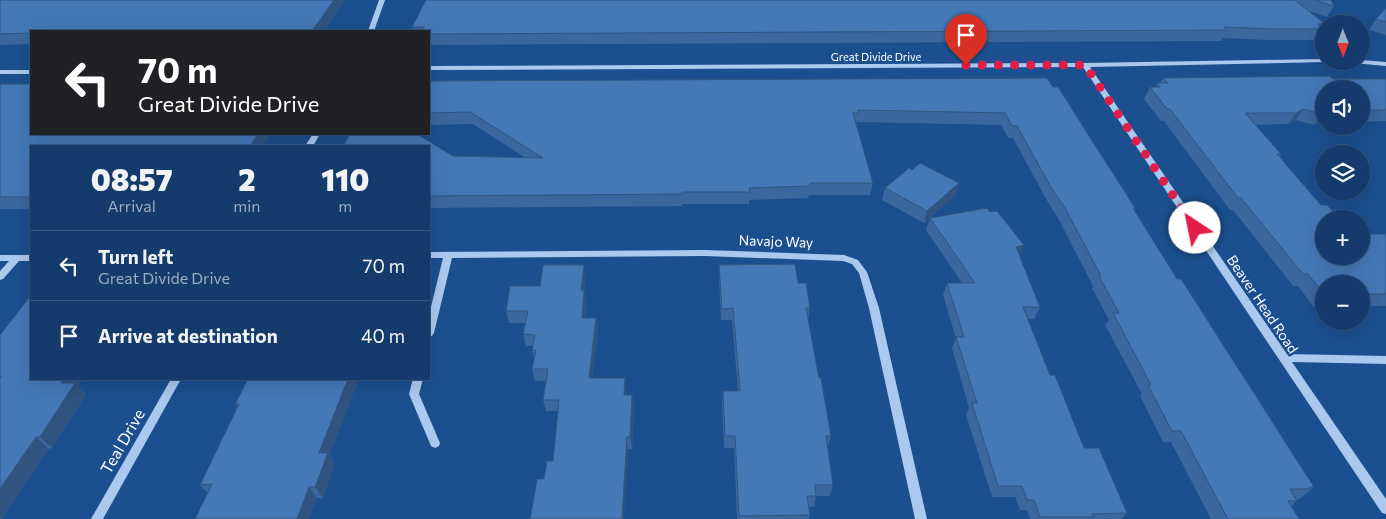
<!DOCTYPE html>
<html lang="en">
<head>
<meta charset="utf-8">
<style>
	body { margin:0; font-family:Commissioner,sans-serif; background:#214673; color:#f1f3f6; height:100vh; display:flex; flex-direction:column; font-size:19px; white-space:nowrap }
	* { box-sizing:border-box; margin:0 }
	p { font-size:16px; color:#9dadc1 }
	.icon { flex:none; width:28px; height:28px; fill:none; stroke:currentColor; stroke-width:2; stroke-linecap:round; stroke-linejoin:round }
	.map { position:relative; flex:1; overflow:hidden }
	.drawer { position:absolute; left:30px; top:145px; width:400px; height:235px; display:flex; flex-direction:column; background:#143b6b; border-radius:0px; box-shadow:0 5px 20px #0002,0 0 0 1px #33557e }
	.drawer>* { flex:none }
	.guide { position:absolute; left:30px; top:30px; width:400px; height:105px; border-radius:0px; box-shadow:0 5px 20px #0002,0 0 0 1px #33557e; background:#202124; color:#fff; overflow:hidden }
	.needle { width:32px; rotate:179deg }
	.fabs { position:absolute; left:1315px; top:15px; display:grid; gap:10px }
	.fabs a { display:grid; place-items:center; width:55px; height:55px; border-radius:50%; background:#143b6b; box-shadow:0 5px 20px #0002,0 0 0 1px #33557e; font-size:25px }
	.pin { position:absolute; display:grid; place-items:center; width:42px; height:42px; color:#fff; margin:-51px -21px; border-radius:50% 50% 50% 0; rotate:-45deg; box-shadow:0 0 5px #0007 }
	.pin .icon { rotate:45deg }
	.me { position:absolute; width:55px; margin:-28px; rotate:326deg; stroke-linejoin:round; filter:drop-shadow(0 0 4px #0008) }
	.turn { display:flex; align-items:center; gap:18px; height:105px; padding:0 25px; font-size:22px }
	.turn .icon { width:65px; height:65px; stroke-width:2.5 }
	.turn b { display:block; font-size:35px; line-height:42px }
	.eta { display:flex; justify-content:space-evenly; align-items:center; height:85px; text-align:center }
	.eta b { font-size:30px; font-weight:800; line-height:35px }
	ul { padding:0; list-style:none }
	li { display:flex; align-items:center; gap:15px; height:70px; padding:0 25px; border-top:1px solid #33557e }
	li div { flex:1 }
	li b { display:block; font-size:19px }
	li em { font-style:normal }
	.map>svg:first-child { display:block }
</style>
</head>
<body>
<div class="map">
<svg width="1386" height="519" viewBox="0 0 1386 519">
	<rect width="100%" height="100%" fill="#1b4f8f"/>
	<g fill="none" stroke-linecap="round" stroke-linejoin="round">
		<path fill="#a9c9ee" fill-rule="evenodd" d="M379,0H385L374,31H368Z
			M1324,59V61H1327L1326,62L1090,67L1287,354L1386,356V364L1292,362L1386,499V514L1382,513L1083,67L429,70V66L1085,63Z
			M1361,60L1386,62V66L1353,63L1350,61H1361Z
			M0,70H31V74H0Z
			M313,134H320L313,146H305Z
			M705,250L844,255L858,260L867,272L879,308L927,519H915L869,308L859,273L852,264L843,261L705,256L452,258L434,333L432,336L429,337V315L443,258H429V252Z
			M0,255H31V261H19L3,279L0,280V271L9,261H0Z
			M171,379H181L103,519H91Z
			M413,379H423L419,394L440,443L439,446L435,448L431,446L409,394Z"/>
	</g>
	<path fill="#3a679d" d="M0,0H345L324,31H31V44L0,45Z
		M426,0H1331L1334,6L1327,17L1309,11L1324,24V26L1315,40H1265L1223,38L1221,41L429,45V31H413L412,27Z
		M1386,8V35L1369,30L1376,19Z
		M1163,78L1386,79V121L1361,122V89H1324V123L1314,125L1296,120L1288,124L1255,125L1281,154L1280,156L1324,219L1369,234H1386V306H1361V284H1324V306H1313L1298,286H1293L1233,210H1230L1164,121H1161L1144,99L1150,87H1156L1157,83H1160Z
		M429,81L1053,87L1135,208L1134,211L1177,279L1314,487L1301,498L1296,500L1297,501L1291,506L1299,519H1211L1171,442H1163L1140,396L1142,394L1105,325L1109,320L1092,288L1093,286L1059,220L1046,199L1013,138H1008L1001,125L857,122L856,124L873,183L870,195H809L808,198L749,200V204H682V206L429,208V146L453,156L526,158L473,124L429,125Z
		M0,84L31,146V209H0Z
		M885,188L956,195L924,223L882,200Z
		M930,218L1019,256L1040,307L1034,319H1028L1050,375L1084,448L1127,513L1122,519H1030L1027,510H1020L1015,497H992L966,415L969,408L952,348L956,338L943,295L947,283H962L926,230Z
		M719,265L798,283L810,308L808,319L819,378L831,436L828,447L833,485L830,496H816L814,507H809L810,515L809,519H737L734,448H724L722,402L723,391H738L732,320H721L719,277Z
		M585,277L584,290L586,302L585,318H596L598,330L592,378L626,390V395H632L634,407L632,449H628L544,479L553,461L558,411H546L543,400L546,381H535L532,369L534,358L532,350L533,346H526L523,334L525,323H509L506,311Z
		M0,335L31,379H83L78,386L86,394L52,448L49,449L2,519H0Z
		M247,381L330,455L335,464L323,498H317L309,519H195L208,493L200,485L237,407L235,404Z"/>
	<path fill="#305480" d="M334,0H345L324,31H312Z
		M1303,109L1296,120L1288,124L1296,113Z
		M1324,113V123L1314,125L1322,114Z
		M258,134H271L263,146H250Z
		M959,183L956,195L924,223L927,211Z
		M1024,245L1019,257L1016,247Z
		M584,265L585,277L583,302L581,290Z
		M584,290L586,302L584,330L582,318Z
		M596,318L598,330L591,390L589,378Z
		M625,378L626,390L625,407L624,395Z
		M64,379H83L78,386L86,394L52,448L40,437L61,383Z
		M348,379H359L330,455L335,464L323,498L315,487L319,453Z
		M632,395L634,407L632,449L630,437Z
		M36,437L49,449L2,519L0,518V489Z
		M627,437L628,449L624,519H622Z
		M309,487L317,498L309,519H297Z"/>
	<path fill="#4478b7" stroke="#305480" d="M0,0H334L312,31H31V33L0,34Z
		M426,0H1295L1325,24H1318L1322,29H1272L1224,27L1227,30L429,34V31H422L424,27H412Z
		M1314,0H1331L1334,6Z
		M1386,8V22L1376,19Z
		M1330,76L1333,79H1386V110H1361V89H1324V113L1322,114L1303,109L1296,113H1245L1281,154H1277L1321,205H1327L1340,219H1324V256H1361V226L1369,234H1386V294H1361V284H1324V294L1308,274H1303L1241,198H1238L1170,109H1167L1150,87H1160L1157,83H1168L1163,78Z
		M1047,78L1053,87H1058L1135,208H1133L1177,279H1181L1314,487H1309L1310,489H1290L1297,501H1288L1299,519H1228L1181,431H1172L1148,385H1151L1113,313H1119L1099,276H1101L1065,208L1051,187L1017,126H1012L1005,113L858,110L859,113H853L873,183H810V186L749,188L750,192H682V194L429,196V146H343L350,134H417L453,156L543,158L470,112L429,113V81Z
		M0,84H31V134H258L250,146H31V197H0Z
		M920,163L959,183L927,211L885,188L909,168L912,170Z
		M987,208L990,212L997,211L1024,245L1016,247L1040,307H1023L1050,375H1055L1084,448H1099L1127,513L1092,514L1094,517H1040L1034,500H1027L1022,486H998L972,403H977L956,337H964L947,283H975L930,218Z
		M795,264L798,283H806L810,308H806L819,378H821L831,436H826L833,485H815L816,496H807L810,515L739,516L735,436H725L723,391H740L733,308L722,309L719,265Z
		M543,265H584L581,290H584L582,318H596L589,378H625L624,395H632L630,437H627L622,519H530L537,479H544L547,461H553L559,400H543L548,369H532L536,350H532L535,335L523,334L528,311H506L510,286H540Z
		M31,295V379H64L61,383H75L40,437H36L0,489V378L2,376H0V335Z
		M250,379H348L319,453H328L315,487H309L297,519H195L212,484L200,485L239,404H235L247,381H249Z"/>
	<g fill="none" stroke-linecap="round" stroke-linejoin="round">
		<path stroke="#e11d48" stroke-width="9" stroke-dasharray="0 16.2" d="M966,65H1085L1195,228"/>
	</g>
	<g text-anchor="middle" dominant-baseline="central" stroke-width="5" stroke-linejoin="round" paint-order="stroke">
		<g font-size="11" fill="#fff" stroke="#1b4f8f">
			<text x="876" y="56">Great Divide Drive</text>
		</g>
		<g font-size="14" fill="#fff" stroke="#1b4f8f">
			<text transform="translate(776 241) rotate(2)">Navajo Way</text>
			<text transform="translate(1263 304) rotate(56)">Beaver Head Road</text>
		</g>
		<g font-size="16" fill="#fff" stroke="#1b4f8f">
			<text transform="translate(122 441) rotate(-60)">Teal Drive</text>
		</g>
	</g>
</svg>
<div class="fabs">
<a><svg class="needle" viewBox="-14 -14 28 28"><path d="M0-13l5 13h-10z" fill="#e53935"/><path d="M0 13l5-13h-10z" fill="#9dadc1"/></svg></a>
<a><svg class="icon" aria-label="sound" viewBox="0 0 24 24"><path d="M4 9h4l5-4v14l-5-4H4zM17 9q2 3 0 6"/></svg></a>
<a><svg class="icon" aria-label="layers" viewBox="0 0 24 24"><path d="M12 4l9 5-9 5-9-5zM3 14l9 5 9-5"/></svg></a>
<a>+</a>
<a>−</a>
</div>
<div class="pin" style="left:966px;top:65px;background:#d93025"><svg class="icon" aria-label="arrive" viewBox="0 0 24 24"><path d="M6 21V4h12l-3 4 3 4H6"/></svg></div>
<svg class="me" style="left:1195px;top:228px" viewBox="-20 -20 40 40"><circle r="19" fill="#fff"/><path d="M0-13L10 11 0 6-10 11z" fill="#e11d48"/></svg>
<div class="guide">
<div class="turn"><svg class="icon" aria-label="left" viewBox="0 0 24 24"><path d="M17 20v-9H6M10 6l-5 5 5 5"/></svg><div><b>70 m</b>Great Divide Drive</div></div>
</div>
<section class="drawer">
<div class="eta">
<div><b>08:57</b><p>Arrival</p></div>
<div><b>2</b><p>min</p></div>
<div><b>110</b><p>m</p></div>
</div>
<ul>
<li><svg class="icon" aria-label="left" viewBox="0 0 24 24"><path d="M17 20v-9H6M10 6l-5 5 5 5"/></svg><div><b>Turn left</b><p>Great Divide Drive</p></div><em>70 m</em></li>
<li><svg class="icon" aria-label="arrive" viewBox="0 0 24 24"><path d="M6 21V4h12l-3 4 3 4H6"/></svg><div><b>Arrive at destination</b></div><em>40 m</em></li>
</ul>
</section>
</div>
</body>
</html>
